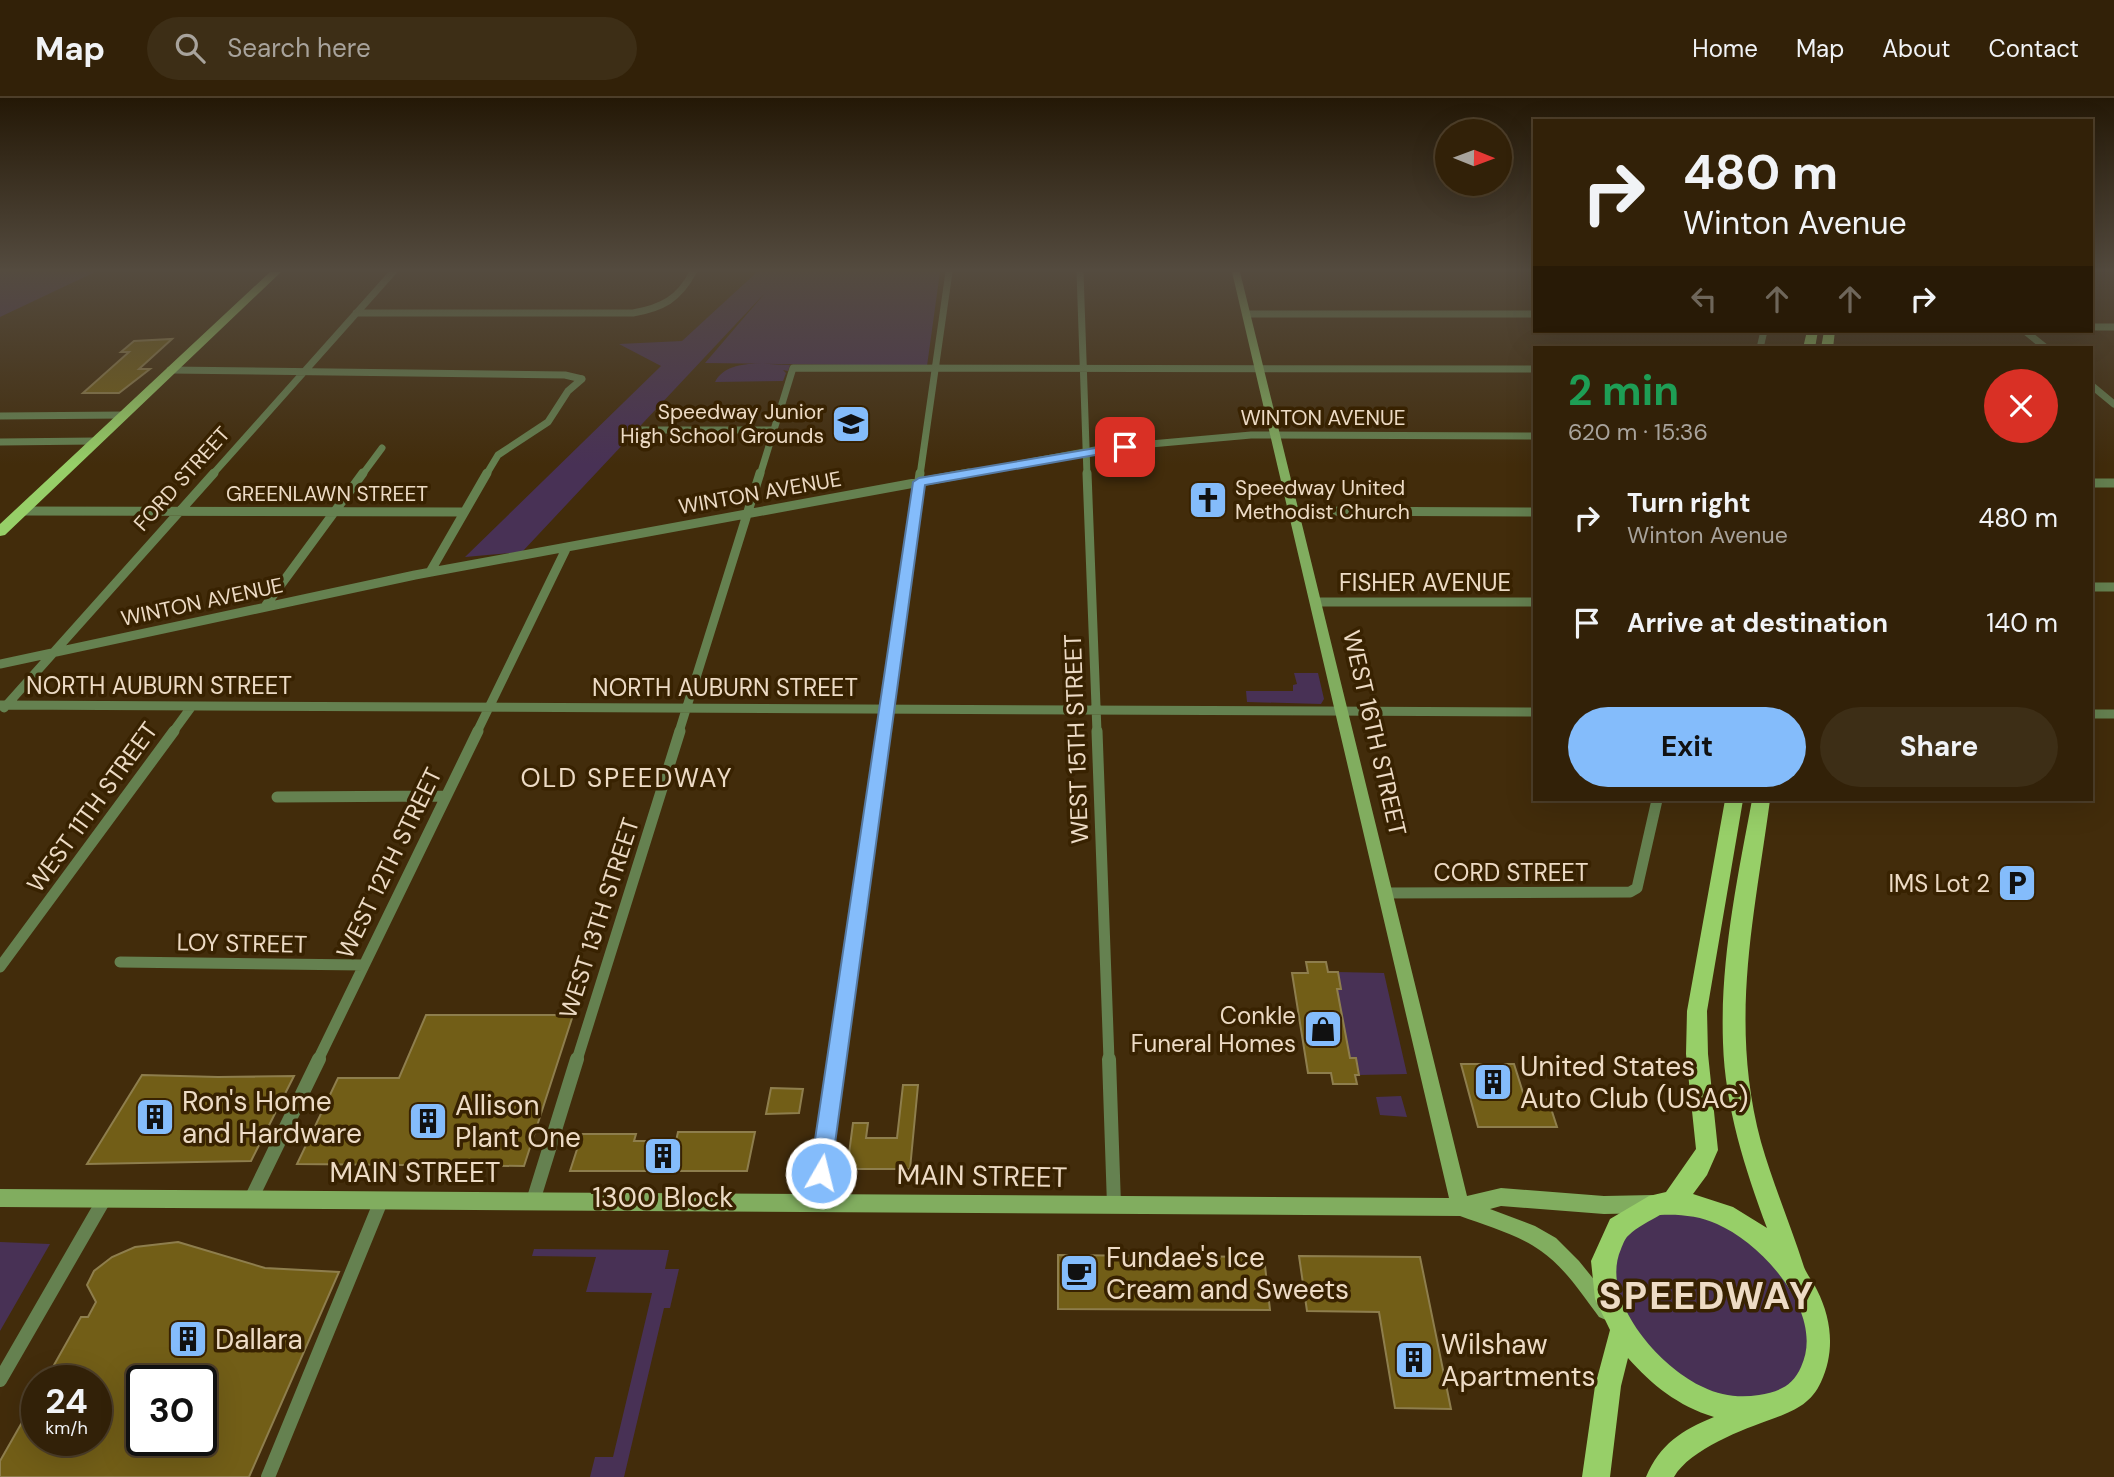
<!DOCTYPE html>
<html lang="en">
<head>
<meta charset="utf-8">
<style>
	body { margin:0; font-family:"DM Sans",sans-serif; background:#3d2e16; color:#f1f3f6; height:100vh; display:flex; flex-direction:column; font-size:26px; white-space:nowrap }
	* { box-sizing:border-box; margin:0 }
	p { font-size:23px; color:#a8a39c }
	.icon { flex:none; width:38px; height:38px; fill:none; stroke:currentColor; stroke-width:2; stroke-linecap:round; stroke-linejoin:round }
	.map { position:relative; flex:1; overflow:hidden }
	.details { position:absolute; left:1533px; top:248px; width:560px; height:455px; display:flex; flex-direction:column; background:#322108; border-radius:0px; box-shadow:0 7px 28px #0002,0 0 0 2px #4d3e29 }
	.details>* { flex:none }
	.top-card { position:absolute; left:1533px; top:21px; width:560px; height:214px; border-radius:0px; box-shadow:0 7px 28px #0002,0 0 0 2px #4d3e29; background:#322108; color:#f1f3f6; overflow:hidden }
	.needle { width:46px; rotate:91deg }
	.tools { position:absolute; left:1435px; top:21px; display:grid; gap:14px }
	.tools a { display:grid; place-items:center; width:77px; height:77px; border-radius:50%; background:#322108; box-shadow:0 7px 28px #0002,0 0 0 2px #4d3e29; font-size:35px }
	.speed { position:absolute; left:21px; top:1267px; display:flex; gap:14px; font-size:35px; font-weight:700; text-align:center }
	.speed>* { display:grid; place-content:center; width:91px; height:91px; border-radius:50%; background:#322108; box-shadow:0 7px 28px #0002,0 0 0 2px #4d3e29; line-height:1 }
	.speed small { font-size:18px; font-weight:400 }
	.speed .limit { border:4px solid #111; border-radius:10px; background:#fff; color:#111 }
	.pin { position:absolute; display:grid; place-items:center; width:60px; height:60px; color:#fff; margin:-30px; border-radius:14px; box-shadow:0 4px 10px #0006 }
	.me { position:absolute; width:77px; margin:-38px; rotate:8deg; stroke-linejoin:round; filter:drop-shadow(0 0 5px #0008) }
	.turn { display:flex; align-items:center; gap:24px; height:147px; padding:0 35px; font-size:32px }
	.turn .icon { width:91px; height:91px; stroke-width:2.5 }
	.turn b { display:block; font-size:49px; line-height:60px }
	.lanes { display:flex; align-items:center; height:66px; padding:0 35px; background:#0003; justify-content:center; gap:35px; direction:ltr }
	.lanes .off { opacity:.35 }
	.round { display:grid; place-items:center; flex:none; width:74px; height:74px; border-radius:37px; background:#3d2e16 }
	.overview { display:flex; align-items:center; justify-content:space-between; height:119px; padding:0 35px }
	h1 { font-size:42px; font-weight:700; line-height:52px; color:#1e9e55 }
	.primary-button { display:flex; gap:14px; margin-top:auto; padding:14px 35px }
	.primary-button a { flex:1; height:80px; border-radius:42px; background:#84bcfb; color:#111; font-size:28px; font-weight:700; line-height:80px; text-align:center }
	.primary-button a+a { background:#3d2e16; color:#f1f3f6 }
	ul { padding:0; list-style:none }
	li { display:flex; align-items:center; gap:21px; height:105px; padding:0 35px }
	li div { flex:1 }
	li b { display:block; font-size:26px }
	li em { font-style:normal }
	header { display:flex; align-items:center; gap:42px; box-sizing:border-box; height:98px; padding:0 35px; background:#322108; border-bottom:2px solid #4d3e29 }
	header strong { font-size:33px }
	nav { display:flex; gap:38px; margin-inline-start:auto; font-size:24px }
	.search { width:490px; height:63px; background:#3d2e16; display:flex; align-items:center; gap:18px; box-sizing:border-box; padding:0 24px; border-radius:38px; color:#a8a39c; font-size:26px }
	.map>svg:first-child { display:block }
</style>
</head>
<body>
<header>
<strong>Map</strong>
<div class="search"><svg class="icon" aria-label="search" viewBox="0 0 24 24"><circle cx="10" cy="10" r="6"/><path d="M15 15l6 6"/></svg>Search here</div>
<nav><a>Home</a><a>Map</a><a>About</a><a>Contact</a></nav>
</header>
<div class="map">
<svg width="2114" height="1379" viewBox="0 0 2114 1379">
	<rect width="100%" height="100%" fill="#422c0b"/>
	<path fill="#483155" d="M0,174H95L0,219Z
		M757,174H940L927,268L705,265L765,195L522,454L465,459L661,268L619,246L682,243Z
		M790,267L788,273L783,272L786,275L783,283L715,284C728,259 767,267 790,267Z
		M1294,575H1318L1324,601L1321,606L1247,604L1246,593H1293V587L1297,586Z
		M1338,874L1384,875L1407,976L1359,977L1356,960H1350L1337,891H1341Z
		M1401,998L1407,1019L1380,1017L1376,999Z
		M1690,1107L1782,1161L1817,1232L1790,1302H1701L1611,1212L1615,1132Z
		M0,1144L50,1146L0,1233Z
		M534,1151L669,1152L665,1171H679L670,1210H664L624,1379H590L595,1359H613L652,1195L586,1194L596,1159L532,1158Z"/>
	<path fill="#725e17" stroke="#8e7e4d" stroke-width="2" fill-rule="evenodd" d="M172,241L139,271H150L119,295H83L129,254H121L134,243Z
		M1306,864H1326L1328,874H1338L1341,891H1337L1350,960H1356L1359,977H1355L1357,986H1333L1331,975H1308L1292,875H1308Z
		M426,917H573L524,1068L297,1066L338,980H399Z
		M1461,966H1514L1525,1001H1548L1557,1029H1478Z
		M142,977L218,979L294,978L251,1063L87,1066Z
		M903,987H918L910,1071H847L853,1025H868L866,1040H897Z
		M771,990L803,991L799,1015L766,1016Z
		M678,1034H755L747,1073H570L582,1036H636L634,1043H676Z
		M178,1144L265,1170L339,1174L249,1379H0V1363L37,1298V1342H96V1283H45L81,1219H88L96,1204L87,1187L94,1173L112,1159L135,1149ZM142,1283H201V1342H142Z
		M1058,1157L1264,1159L1270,1212L1058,1211Z
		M1299,1158L1420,1159L1451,1311L1395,1310L1379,1214L1307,1213Z"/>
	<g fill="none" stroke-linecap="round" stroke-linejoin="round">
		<path stroke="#658150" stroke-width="7" d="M1080,174L1087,377
			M356,215H633C662,210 679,201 693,174
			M1246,216H1535
			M2091,229H2114
			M2025,233L2046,250
			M1760,250L1764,233
			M170,272L565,277L582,281
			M2091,287L2114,306
			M0,318L123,317
			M642,332H774
			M0,344L95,343
			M212,377L393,174
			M362,377L382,350
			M486,377L498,357L548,324L568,293L582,281
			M760,377L793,270L1535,271
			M920,377L949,174
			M960,377L1106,350L1251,337L1535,338"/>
		<path stroke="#658150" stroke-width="9" d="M1087,375L1097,634
			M2091,385H2114
			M22,413L464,414
			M1293,413L1535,414
			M430,474L487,375
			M2091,489H2114
			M1315,504H1535
			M266,507L363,375
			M0,566L415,477L969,375
			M0,607L1535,614
			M4,610L214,375
			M2091,616H2114
			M173,634L192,608
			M477,634L567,449
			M679,634L760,375
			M884,634L920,375"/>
		<path stroke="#658150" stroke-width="11" d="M1097,633L1109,962
			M277,699L445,698
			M1384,795L1630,794L1637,790L1657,702
			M120,864L364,867
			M0,869L174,633
			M318,962L478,633
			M577,962L680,633
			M837,962L884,633"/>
		<path stroke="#658150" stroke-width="14" d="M1109,961L1114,1107
			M251,1101L319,961
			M533,1103L577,961
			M817,1104L837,961
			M0,1282L105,1100
			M268,1379L381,1103"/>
		<path fill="#81ad5f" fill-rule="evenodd" d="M1232,174H1240L1467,1098L1501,1090L1604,1098L1653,1097L1660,1100L1662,1106L1660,1112L1653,1115L1604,1116L1501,1108L1490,1111L1535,1128L1556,1140L1579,1163L1613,1205L1616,1212L1613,1219L1606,1222L1599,1219C1582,1196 1565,1170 1541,1153C1517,1136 1487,1128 1460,1118L0,1109V1091L1449,1100Z"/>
		<path fill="#97cf68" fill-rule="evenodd" d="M270,174H281L5,437L0,438V426Z
			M1807,233H1818L1815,250H1803Z
			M1824,233H1835L1833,250H1821Z
			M1725,702H1743L1707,913L1708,956L1718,1052L1707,1077L1693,1096L1733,1109L1767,1130C1745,1071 1725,1009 1723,945C1720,863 1737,782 1752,702H1770C1754,821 1729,924 1761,1044C1773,1086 1791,1128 1804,1169C1807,1177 1814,1185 1817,1192C1832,1222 1835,1254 1821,1284C1811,1306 1794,1313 1772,1321C1744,1331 1690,1351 1674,1379H1646C1660,1346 1682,1332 1714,1319C1678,1308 1652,1287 1628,1260L1621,1288L1610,1379H1582L1595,1288L1610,1232L1595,1201L1591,1163L1610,1121L1649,1098L1666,1094L1696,1051L1686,956L1687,913ZM1660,1117C1679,1116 1700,1118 1717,1126C1763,1146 1826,1216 1801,1269C1793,1288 1778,1294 1759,1297C1740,1300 1721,1298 1703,1289C1659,1269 1599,1201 1621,1151C1623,1146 1625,1140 1629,1137C1637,1129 1650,1123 1660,1117Z"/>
	</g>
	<linearGradient id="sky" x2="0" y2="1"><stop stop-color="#241806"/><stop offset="0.47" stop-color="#544b3f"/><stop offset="1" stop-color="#544b3f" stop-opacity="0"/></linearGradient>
	<rect width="2114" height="367" fill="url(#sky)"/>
	<path fill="#84bcfb" stroke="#567aa3" stroke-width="2" d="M1125,345L1131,349L1129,351L925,387L831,1075L828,1082L821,1085L813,1082L810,1075L913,384L919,380Z"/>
	<defs>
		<g id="school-square" transform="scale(2.0125)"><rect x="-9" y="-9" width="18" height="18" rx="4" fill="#84bcfb" stroke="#382201"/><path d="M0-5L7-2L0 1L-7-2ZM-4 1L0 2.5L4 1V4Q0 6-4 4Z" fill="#111"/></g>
		<g id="church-square" transform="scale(2.0125)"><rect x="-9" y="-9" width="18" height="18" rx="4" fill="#84bcfb" stroke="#382201"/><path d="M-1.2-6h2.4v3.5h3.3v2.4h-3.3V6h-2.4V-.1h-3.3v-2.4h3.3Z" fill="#111"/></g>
		<g id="parking-square" transform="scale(2.0125)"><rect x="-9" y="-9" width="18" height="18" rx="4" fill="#84bcfb" stroke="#382201"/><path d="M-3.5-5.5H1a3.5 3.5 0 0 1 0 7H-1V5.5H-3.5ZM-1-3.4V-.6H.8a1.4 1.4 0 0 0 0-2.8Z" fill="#111"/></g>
		<g id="shop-square" transform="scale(2.0125)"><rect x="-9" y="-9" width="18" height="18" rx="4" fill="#84bcfb" stroke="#382201"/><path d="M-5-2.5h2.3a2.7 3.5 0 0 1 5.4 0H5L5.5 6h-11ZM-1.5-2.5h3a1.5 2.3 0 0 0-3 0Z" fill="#111"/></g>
		<g id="building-square" transform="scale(2.0125)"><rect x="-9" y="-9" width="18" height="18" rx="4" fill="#84bcfb" stroke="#382201"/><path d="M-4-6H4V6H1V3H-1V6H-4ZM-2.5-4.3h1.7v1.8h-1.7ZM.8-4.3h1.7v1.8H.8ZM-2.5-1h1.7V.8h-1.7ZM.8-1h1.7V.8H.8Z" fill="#111"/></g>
		<g id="cafe-square" transform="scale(2.0125)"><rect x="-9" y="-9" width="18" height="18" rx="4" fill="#84bcfb" stroke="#382201"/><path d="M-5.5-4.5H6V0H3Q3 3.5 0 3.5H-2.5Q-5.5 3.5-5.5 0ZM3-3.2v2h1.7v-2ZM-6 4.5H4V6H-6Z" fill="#111"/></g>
	</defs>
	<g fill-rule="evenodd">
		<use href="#school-square" x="851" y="326"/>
		<use href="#church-square" x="1208" y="402"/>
		<use href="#parking-square" x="2017" y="785"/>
		<use href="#shop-square" x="1323" y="931"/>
		<use href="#building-square" x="1493" y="984"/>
		<use href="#building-square" x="155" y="1019"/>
		<use href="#building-square" x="428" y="1023"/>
		<use href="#building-square" x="663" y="1058"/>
		<use href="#cafe-square" x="1079" y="1175"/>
		<use href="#building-square" x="188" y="1241"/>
		<use href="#building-square" x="1414" y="1262"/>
	</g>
	<g text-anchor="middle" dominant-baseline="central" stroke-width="7" stroke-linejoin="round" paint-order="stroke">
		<g font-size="21" fill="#eddbc5" stroke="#382201" text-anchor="end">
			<text x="824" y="314">Speedway Junior<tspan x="824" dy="24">High School Grounds</tspan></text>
			<text x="1235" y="390" text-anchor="start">Speedway United<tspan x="1235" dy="24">Methodist Church</tspan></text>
		</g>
		<g font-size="21" fill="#eddbc5" stroke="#382201">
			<text x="1323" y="320">WINTON AVENUE</text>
			<text transform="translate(182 381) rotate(-48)">FORD STREET</text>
			<text transform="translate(760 395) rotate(-10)">WINTON AVENUE</text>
			<text x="327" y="396">GREENLAWN STREET</text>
			<text transform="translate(202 504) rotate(-12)">WINTON AVENUE</text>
		</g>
		<g font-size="24" fill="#eddbc5" stroke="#382201">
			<text x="1425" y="484">FISHER AVENUE</text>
			<text x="159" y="587">NORTH AUBURN STREET</text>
			<text x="725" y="589">NORTH AUBURN STREET</text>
			<text transform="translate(1375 635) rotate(77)">WEST 16TH STREET</text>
			<text transform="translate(1076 641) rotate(-92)">WEST 15TH STREET</text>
			<text transform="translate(92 709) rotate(-54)">WEST 11TH STREET</text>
			<text transform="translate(389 765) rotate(-64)">WEST 12TH STREET</text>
			<text x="1511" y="774">CORD STREET</text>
			<text transform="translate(599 820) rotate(-72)">WEST 13TH STREET</text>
			<text transform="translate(242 845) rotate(1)">LOY STREET</text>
		</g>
		<g font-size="24" fill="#eddbc5" stroke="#382201" text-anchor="end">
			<text x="1990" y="785">IMS Lot 2</text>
			<text x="1296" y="917">Conkle<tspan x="1296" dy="28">Funeral Homes</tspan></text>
		</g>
		<g font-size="26" letter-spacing="2" fill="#eddbc5" stroke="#382201">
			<text x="627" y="680">OLD SPEEDWAY</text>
		</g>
		<g font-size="28" fill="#eddbc5" stroke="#382201" text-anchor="start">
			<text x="1520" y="968">United States<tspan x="1520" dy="32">Auto Club (USAC)</tspan></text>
			<text x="182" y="1003">Ron's Home<tspan x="182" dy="32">and Hardware</tspan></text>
			<text x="455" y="1007">Allison<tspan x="455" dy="32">Plant One</tspan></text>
			<text x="663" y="1099" text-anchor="middle">1300 Block</text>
			<text x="1106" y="1159">Fundae's Ice<tspan x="1106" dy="32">Cream and Sweets</tspan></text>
			<text x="215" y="1241">Dallara</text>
			<text x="1441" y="1246">Wilshaw<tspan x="1441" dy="32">Apartments</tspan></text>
		</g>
		<g font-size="28" fill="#eddbc5" stroke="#382201">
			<text x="415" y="1074">MAIN STREET</text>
			<text transform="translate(982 1078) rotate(1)">MAIN STREET</text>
		</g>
		<g font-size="38" font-weight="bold" letter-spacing="2" fill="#eddbc5" stroke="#382201">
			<text x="1707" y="1198">SPEEDWAY</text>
		</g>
	</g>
</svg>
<div class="tools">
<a><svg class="needle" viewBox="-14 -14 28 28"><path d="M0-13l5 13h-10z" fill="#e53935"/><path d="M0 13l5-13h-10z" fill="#a8a39c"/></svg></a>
</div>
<div class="speed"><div>24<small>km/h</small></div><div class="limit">30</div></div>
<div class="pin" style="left:1125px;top:349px;background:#d93025"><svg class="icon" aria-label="arrive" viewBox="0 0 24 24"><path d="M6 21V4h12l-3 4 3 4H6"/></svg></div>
<svg class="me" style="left:821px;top:1075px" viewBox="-20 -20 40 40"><circle r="17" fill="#84bcfb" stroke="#fff" stroke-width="3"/><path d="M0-11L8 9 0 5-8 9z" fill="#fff"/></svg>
<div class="top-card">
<div class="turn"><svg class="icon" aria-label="right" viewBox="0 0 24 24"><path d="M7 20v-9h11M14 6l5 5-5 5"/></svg><div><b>480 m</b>Winton Avenue</div></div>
<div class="lanes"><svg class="icon off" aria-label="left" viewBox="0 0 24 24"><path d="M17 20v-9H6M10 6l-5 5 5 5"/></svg><svg class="icon off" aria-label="ahead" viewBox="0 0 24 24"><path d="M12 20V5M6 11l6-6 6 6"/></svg><svg class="icon off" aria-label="ahead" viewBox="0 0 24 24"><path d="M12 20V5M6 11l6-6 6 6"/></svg><svg class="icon" aria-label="right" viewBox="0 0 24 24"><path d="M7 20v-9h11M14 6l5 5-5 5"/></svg></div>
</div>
<section class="details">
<div class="overview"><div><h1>2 min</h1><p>620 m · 15:36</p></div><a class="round" style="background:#d93025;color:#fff"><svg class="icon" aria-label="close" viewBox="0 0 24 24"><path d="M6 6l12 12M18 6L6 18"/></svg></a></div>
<ul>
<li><svg class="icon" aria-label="right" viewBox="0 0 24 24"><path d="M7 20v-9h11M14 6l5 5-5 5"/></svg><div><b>Turn right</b><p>Winton Avenue</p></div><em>480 m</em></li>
<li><svg class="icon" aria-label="arrive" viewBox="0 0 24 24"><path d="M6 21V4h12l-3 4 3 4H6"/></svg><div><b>Arrive at destination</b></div><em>140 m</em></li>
</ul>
<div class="primary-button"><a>Exit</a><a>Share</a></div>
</section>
</div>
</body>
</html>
